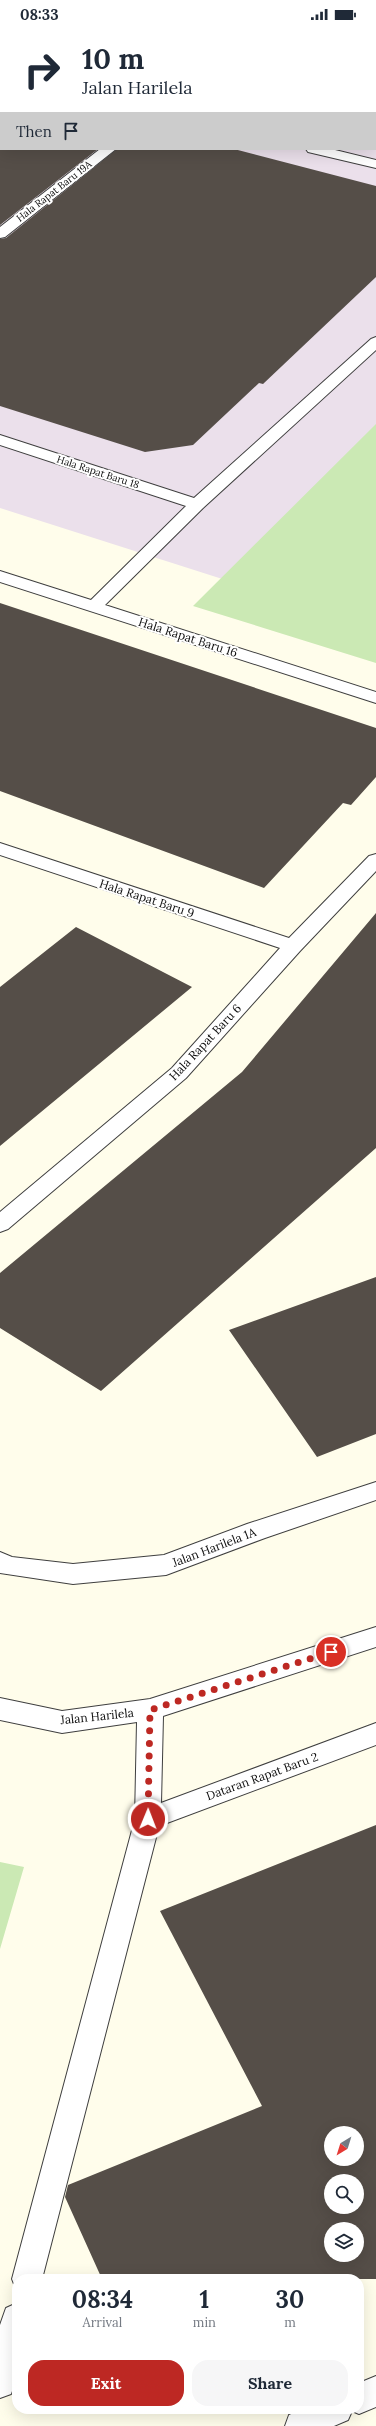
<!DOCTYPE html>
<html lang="en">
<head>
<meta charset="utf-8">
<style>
	body { margin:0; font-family:Lora,serif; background:#f6f6f7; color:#1f2937; height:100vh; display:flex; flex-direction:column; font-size:15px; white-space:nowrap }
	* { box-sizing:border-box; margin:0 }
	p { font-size:13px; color:#747a83 }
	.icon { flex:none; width:22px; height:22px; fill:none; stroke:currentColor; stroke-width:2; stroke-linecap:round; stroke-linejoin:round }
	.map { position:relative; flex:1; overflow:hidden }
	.side { position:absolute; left:12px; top:2246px; width:352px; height:140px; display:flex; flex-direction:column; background:#fff; border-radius:16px; box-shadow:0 4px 16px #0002 }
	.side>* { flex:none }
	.top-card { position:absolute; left:0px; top:0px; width:376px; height:122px; box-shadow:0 4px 16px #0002; background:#fff; color:#1f2937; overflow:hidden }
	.needle { width:26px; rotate:218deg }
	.tools { position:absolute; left:324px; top:2098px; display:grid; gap:8px }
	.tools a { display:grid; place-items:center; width:40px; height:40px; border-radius:50%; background:#fff; box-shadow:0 4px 16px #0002; font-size:20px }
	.pin { position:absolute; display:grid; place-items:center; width:34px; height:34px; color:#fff; margin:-17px; border:2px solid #fff; border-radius:50%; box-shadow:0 1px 4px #0007 }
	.me { position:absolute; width:44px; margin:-22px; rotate:1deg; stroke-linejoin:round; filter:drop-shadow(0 0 3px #0008) }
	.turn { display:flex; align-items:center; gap:14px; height:84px; padding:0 16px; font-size:18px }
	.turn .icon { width:52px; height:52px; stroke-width:2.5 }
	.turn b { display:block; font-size:28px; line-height:34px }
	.then { display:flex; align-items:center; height:38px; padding:0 16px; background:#0003; gap:8px; font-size:15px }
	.eta { display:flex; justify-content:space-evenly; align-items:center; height:68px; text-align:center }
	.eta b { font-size:24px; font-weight:700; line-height:28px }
	.cta { display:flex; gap:8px; margin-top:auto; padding:8px 16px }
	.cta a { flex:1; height:46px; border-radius:16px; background:#bd2823; color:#fff; font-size:16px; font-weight:700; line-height:46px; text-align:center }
	.cta a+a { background:#f6f6f7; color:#1f2937 }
	.status { display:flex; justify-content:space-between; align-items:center; height:28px; padding:0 20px; background:#fff; direction:ltr }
	.status svg { height:11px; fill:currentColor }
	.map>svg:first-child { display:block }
</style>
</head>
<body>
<div class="status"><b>08:33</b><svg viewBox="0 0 49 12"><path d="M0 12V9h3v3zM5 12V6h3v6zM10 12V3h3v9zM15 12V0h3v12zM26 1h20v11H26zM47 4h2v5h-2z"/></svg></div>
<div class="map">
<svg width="376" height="2398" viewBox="0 0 376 2398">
	<rect width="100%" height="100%" fill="#fffdeb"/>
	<path fill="#ebe0eb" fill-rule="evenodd" d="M0,0H376V600L0,480ZM1,1H375V121H1Z"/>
	<path fill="#cbe9b4" d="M376,396V635L193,578Z
		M0,1834L24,1839L0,1921Z"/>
	<path fill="#554e48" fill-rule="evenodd" d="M0,121H98L0,197Z
		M117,121H234L376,158V249L263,356L259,355L193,417L145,424L0,378V211L6,210Z
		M0,575L376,700V749L351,777L343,775L264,860L0,763Z
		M376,885V1120L101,1363L0,1300V1245L242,1044Z
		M76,899L192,959L0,1118V959Z
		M376,1249V1406L317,1429L229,1302Z
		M376,1797V2251H102L65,2169L68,2157L262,2078L160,1883ZM331,2105H357V2131H331ZM331,2153H357V2179H331ZM331,2201H357V2227H331Z"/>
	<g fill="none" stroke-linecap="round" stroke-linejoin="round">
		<g stroke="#3f3f3f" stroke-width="2">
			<path id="minor" d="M0,39H1V48H0Z
				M100,121H116L5,209L0,210V199Z
				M306,121H331L376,132V140L308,124Z
				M376,309V322L203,480L105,577L376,664V675L0,554V543L91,572L186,478L0,417V407L194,470L371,311Z
				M0,815L289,910L369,828L376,826V843L300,923L186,1050L8,1201L0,1204V1184L172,1040L280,920L0,827Z
				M376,1454V1472L265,1510L166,1547L73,1556L0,1545V1524L12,1529L73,1536L164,1527L247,1496Z
				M376,1599V1619L163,1688L161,1775L376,1695V1717L159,1798L42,2251H17L16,2261L12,2251L135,1791L137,1694L62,1705L0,1692V1670L62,1683L150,1671Z
				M17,2275V2348L11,2366L0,2370V2297L6,2280Z
				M376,2348V2379L359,2386L352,2383L348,2392L334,2398H285L289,2387L302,2381H359V2355Z"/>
		</g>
		<use href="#minor" fill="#fff" fill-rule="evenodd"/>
	</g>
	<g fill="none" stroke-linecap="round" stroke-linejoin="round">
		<path stroke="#bd2823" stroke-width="7" stroke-dasharray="0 12.6" d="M148,1791L150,1682L331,1624"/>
	</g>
	<g text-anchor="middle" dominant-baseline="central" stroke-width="4" stroke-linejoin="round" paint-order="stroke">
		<g font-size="10" fill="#0c0c0c" stroke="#fff">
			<text transform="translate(54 163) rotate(-38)">Hala Rapat Baru 19A</text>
			<text transform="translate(98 444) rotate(18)">Hala Rapat Baru 18</text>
		</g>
		<g font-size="12" fill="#0c0c0c" stroke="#fff">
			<text transform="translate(188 609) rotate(18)">Hala Rapat Baru 16</text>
			<text transform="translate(147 870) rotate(18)">Hala Rapat Baru 9</text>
			<text transform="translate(205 1014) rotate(-47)">Hala Rapat Baru 6</text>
			<text transform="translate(214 1519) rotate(-21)">Jalan Harilela 1A</text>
			<text transform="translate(97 1688) rotate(-6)">Jalan Harilela</text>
			<text transform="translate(262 1748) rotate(-20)">Dataran Rapat Baru 2</text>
		</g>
	</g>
</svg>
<div class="tools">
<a><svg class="needle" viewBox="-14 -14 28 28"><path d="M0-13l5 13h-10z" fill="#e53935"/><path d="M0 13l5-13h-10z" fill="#747a83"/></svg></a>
<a><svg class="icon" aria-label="search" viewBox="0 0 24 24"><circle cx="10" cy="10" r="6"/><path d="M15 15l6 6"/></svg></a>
<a><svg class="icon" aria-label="layers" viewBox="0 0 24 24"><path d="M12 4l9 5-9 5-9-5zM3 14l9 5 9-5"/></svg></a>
</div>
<div class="pin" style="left:331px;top:1624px;background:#d93025"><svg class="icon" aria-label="arrive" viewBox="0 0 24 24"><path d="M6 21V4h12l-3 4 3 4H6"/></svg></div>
<svg class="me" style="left:148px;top:1791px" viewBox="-20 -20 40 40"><circle r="17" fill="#bd2823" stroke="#fff" stroke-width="3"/><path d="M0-11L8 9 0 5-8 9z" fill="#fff"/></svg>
<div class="top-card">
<div class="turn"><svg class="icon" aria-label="right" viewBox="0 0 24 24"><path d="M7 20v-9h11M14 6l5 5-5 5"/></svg><div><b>10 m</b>Jalan Harilela</div></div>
<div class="then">Then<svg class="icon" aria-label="arrive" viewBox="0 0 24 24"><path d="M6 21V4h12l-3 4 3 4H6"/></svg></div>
</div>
<section class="side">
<div class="eta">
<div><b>08:34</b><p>Arrival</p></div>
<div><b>1</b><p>min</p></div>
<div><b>30</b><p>m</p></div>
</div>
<div class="cta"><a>Exit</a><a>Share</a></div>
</section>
</div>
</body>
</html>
